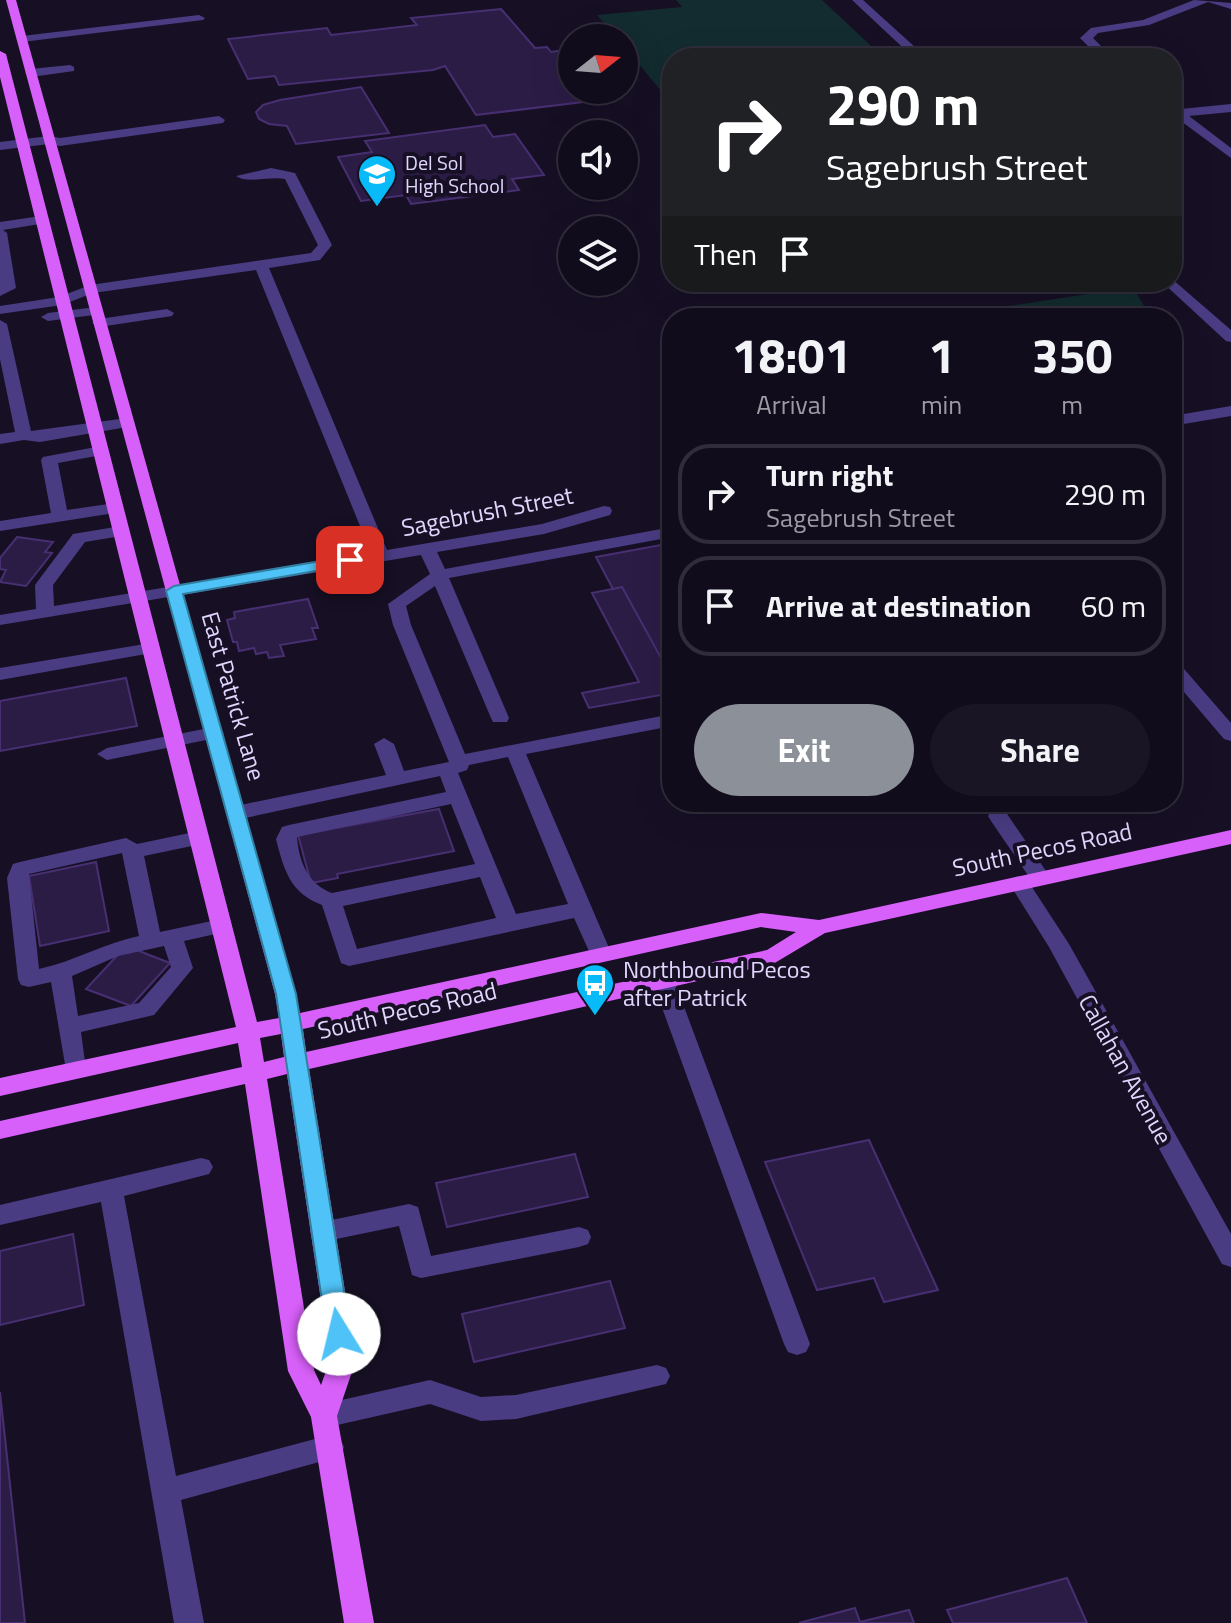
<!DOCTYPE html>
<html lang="en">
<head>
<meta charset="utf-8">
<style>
	body { margin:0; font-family:"Titillium Web",sans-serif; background:#1a1525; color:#f1f3f6; height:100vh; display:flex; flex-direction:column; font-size:30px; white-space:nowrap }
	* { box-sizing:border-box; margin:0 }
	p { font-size:26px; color:#9c9ba3 }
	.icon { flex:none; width:44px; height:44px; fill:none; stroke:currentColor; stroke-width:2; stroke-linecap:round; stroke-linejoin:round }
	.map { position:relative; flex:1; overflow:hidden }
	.details { position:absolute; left:662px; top:308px; width:520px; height:504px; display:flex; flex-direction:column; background:#110c1c; border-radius:32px; box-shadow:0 8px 32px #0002,0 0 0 2px #302c3b }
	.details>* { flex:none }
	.guide { position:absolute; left:662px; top:48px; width:520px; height:244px; border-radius:32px; box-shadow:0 8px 32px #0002,0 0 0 2px #302c3b; background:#202124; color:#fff; overflow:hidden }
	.needle { width:52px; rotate:73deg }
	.buttons { position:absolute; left:558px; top:24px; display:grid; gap:16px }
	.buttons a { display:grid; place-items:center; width:80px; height:80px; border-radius:50%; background:#110c1c; box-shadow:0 8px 32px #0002,0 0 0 2px #302c3b; font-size:40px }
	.pin { position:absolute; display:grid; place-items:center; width:68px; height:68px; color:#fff; margin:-34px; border-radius:16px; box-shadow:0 4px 12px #0006 }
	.me { position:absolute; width:88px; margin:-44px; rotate:351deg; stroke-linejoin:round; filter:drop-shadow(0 0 6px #0008) }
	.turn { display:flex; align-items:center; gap:28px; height:168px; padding:0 32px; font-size:36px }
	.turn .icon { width:104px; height:104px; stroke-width:2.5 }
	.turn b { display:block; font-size:56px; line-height:68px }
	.then { display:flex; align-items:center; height:76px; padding:0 32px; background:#0003; gap:16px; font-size:30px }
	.eta { display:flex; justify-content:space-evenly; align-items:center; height:136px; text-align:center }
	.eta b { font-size:48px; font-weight:700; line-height:56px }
	.primary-button { display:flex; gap:16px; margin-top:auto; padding:16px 32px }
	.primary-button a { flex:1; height:92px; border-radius:48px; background:#8c9099; color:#fff; font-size:32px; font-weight:700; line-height:92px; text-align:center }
	.primary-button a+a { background:#1a1525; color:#f1f3f6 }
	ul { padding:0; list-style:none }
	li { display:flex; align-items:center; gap:24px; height:100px; margin:0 16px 12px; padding:0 16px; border:4px solid #302c3b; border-radius:32px }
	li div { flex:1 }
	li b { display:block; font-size:30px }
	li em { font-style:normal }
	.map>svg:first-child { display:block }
</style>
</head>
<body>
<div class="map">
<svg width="1231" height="1623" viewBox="0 0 1231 1623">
	<rect width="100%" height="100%" fill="#171025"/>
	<path fill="#132c2f" d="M676,0H822L884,58H672V96L666,97L624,46V38H617L597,15L682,7Z
		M1133,287L1151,318H946L950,315Z"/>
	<path fill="#2b1c46" stroke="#472f71" stroke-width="2" d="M501,9L535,48L547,47L551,52L572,49V72L568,73L572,78V90H601L608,99L476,115L445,66L433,70L279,85L275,76L248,79L228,39L327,28L331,35L417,25L411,18Z
		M361,87L389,133L296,144L287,126L269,124L259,119L256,112L263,105L280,100Z
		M485,125L493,137L515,134L544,175L512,179L519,190L411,204L406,195L361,201L338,157L372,152L365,141Z
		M17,537L53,542L45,552L52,553L26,586L0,582L6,570L0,569V558Z
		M672,543V678L622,587L613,589L596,557Z
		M622,587L672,678V693L589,708L582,693L639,682L592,593Z
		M308,599L318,628H312L316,639L280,645L284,656L269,658L267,652L256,654L254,648L239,651L237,642H233L227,620L235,618L234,612Z
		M126,678L137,726L0,751V701Z
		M439,809L454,851L337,874L338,878L311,883L298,835Z
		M96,862L109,931L40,946L29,876Z
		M126,946L170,963L131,1006L86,989Z
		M869,1140L938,1290L884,1302L874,1278L817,1290L765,1162Z
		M575,1154L588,1197L447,1227L436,1183Z
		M73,1234L84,1305L0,1325V1251Z
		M610,1281L625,1328L474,1362L462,1314Z
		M0,1392L25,1623H0Z
		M1067,1578L1087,1623H953L947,1610Z
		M855,1608L860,1622L909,1610L914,1623H799Z"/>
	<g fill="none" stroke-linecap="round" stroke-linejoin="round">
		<path fill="#4a3c83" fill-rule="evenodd" d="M852,0H863L927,58H914Z
			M1194,0L1231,3V9L1208,2L1149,25L1098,33L1093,38L1113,58H1100L1080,38L1091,28L1143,20Z
			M199,15L205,18L203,20L22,42L16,39L22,36Z
			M70,65L74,67V71L31,77L25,73L31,69Z
			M1172,104L1181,109L1231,104V112L1189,116L1231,148V158L1174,116Z
			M219,116L225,120L223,123L60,146L49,144L0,150V142L49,136L60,138Z
			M271,168L295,173L332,245L320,260L269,268L387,550L542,524L604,506L610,507L612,511L610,515L544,534L437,552L445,569L672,527V537L449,578L509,718L507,722H493L491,718L435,586L406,606L411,625L465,754L672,714V726L526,754L612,955L609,960H593L574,918L349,966L341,963L322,905C290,893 284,870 276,839L282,827L289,825L446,792L440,776L236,820L226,813L236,806L386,775L374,744L384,738L394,744L404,771L449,762L393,625L388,604L430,574L421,555L0,625V615L36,609L35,585L73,534L121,526L129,531L127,535L85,542L53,585L54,606L371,553L256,270L93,293L62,305L0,314V306L59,297L90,285L311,253L318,245L285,179C270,176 247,184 236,176ZM508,757L568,904L516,914L458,773L467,770L469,765ZM451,804L475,864L332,893C308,884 299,862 297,837ZM480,877L496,918L357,949L343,906Z
			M41,216L48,220L46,223L3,230L7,233L16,288L0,296V222Z
			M1172,279L1231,330V342L1226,341L1162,282H1172Z
			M96,307L103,311L101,314L48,321L41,317L48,313Z
			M167,309L174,313L172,316L99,327L92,323L99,319Z
			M0,320L7,324L31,431L127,418L135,423L133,426L40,442L24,440L0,444V434L15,432L0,359Z
			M1231,406V416L1172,426V416Z
			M101,446L109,451L107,454L58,463L67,510L115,503L121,504L123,508L121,512L0,531V521L51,513L41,460L43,457Z
			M151,643L157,644L160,648L157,652L0,680V668Z
			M1172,660L1178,662L1231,723V741L1224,739L1172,678Z
			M214,727L224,733L221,737L107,760L97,754L107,748Z
			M998,809L1005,811L1048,874L1051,879L1048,884H1034L991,821L988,816L991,811Z
			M199,831L206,833L209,838L206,843L144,856L160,932L221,919L229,921L232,926L229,931L184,941L193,968L154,1015L81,1032L86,1070L83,1076L75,1079L67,1076L51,982L29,987L21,985L18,979L7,878L13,864L20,862L126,838L137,844ZM122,853L139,936C104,943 73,962 39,969L29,874ZM164,946L171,967L139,1003L78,1016L72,976L118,956Z
			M1019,876L1026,878L1069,944L1231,1234V1267L1222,1264L1049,947L1009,883L1012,878Z
			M663,972L671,974L674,980L810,1344L806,1352L797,1355L788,1352L784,1344L652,980L655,974Z
			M201,1158L209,1160L213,1167L209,1174L124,1196L176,1476L330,1435L340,1438L344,1447L340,1456L330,1459L181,1500L204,1623H174L101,1202L0,1225V1205Z
			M409,1204L418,1207L431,1256L579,1227L588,1230L591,1237L588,1244L579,1247L421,1278L412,1275L399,1226L322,1242L313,1239L310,1232L313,1225L322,1222Z
			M657,1365L666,1368L670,1376L666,1384L516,1419L481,1421L430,1404L324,1428L315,1424L311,1416L315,1408L324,1404L430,1380L481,1397L516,1395Z"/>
		<path fill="#d860fa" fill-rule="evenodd" d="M6,0H16L300,1013L761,913L819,920L1231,830V844L825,933L773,964L309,1069L356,1360L337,1416L374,1623H344L311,1417L288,1371L245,1084L0,1139V1121L242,1067L238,1043L0,1096V1078L236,1027L0,77V51L6,54L257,1022L279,1018L275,994ZM761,927L796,932L767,950L306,1052L303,1029ZM281,1034L284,1057L264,1062L260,1038ZM287,1074L330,1360L321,1385L314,1370L267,1079Z"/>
	</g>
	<path fill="#4fc3f7" stroke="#337fa1" stroke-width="2" d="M350,556L358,560L356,564L183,594L296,994L351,1334L348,1341L339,1344L331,1341L327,1334L276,994L166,591L174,586Z"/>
	<defs>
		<g id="school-pin" transform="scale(2)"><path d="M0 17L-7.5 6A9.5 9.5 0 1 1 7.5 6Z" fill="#08baf7" stroke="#171025"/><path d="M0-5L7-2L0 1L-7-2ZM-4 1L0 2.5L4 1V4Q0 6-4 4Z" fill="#fff"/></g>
		<g id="bus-pin" transform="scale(2)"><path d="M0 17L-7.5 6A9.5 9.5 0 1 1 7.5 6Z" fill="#08baf7" stroke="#171025"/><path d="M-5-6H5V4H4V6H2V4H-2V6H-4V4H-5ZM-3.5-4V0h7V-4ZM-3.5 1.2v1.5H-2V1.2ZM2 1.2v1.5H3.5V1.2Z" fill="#fff"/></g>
	</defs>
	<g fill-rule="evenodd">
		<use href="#school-pin" x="377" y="174"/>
		<use href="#bus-pin" x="595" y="983"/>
	</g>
	<g text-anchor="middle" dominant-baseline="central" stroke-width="8" stroke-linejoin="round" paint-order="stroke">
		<g font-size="20" fill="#e0d6fe" stroke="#171025" text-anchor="start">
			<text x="405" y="162">Del Sol<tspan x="405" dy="23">High School</tspan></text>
		</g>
		<g font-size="24" fill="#e0d6fe" stroke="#171025">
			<text transform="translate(487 511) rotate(-11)">Sagebrush Street</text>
			<text transform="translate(234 696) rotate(74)">East Patrick Lane</text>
			<text transform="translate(1042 849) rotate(-12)">South Pecos Road</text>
			<text transform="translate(407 1010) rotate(-13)">South Pecos Road</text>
			<text transform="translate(1126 1069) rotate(61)">Callahan Avenue</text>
		</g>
		<g font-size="24" fill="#e0d6fe" stroke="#171025" text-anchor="start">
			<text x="623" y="969">Northbound Pecos<tspan x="623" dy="28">after Patrick</tspan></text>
		</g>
	</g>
</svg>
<div class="buttons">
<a><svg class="needle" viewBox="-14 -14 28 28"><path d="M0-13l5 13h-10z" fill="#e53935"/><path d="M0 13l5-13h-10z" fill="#9c9ba3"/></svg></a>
<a><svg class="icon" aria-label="sound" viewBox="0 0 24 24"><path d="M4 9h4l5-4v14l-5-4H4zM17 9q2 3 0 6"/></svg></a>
<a><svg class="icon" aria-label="layers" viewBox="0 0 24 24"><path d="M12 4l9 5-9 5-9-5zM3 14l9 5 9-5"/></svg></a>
</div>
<div class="pin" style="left:350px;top:560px;background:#d93025"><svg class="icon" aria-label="arrive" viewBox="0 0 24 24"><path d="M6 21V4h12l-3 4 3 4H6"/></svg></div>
<svg class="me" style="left:339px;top:1334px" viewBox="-20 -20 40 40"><circle r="19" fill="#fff"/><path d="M0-13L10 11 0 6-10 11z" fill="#4fc3f7"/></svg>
<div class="guide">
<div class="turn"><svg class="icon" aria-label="right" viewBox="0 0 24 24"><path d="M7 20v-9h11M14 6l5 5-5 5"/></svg><div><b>290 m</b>Sagebrush Street</div></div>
<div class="then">Then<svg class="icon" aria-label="arrive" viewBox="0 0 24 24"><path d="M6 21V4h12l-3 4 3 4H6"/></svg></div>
</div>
<section class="details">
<div class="eta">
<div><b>18:01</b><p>Arrival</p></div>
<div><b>1</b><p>min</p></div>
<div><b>350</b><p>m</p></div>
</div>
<ul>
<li><svg class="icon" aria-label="right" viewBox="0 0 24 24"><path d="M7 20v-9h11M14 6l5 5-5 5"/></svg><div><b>Turn right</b><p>Sagebrush Street</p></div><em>290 m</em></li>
<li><svg class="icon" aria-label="arrive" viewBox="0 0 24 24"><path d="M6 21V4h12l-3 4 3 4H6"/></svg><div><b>Arrive at destination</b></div><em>60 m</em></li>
</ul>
<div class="primary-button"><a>Exit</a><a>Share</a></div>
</section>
</div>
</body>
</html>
